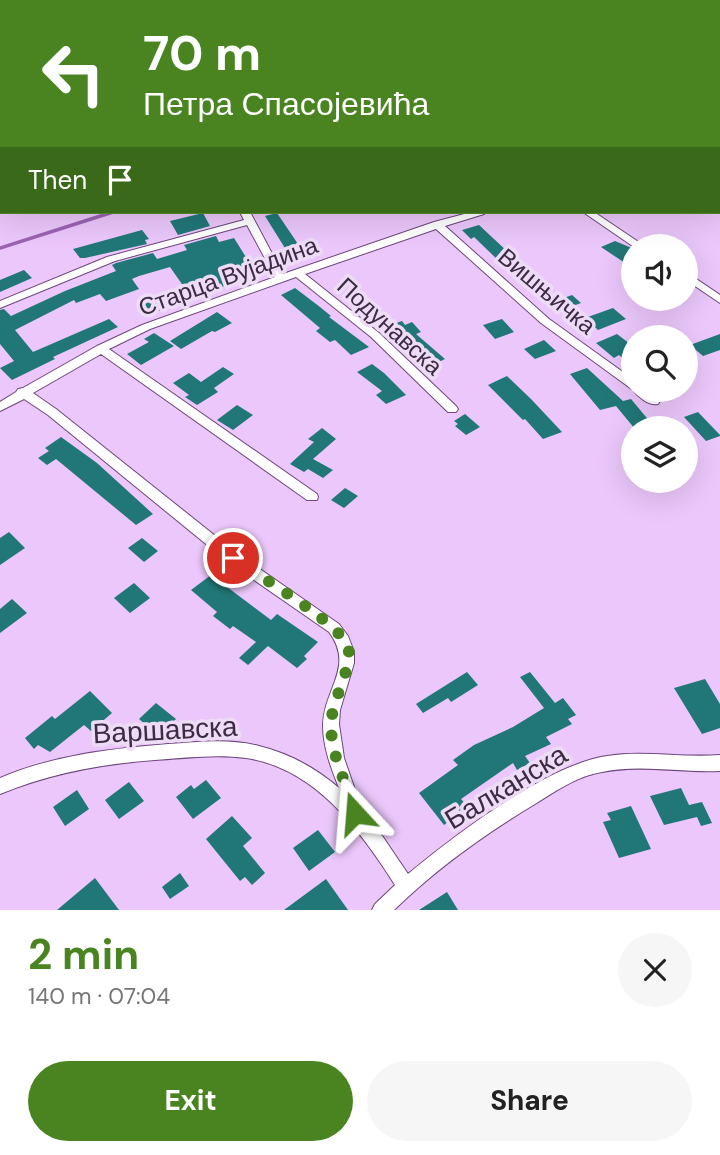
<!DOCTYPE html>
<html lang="en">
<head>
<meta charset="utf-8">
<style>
	body { margin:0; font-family:"DM Sans",sans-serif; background:#f6f6f6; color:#222; height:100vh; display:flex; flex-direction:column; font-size:26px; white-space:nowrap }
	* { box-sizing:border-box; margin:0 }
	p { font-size:23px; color:#767676 }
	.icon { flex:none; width:38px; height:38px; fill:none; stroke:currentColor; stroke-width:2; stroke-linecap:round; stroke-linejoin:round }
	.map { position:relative; height:910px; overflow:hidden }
	.drawer { display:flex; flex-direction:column; background:#fff; flex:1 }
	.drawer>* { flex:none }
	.banner { position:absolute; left:0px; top:0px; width:721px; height:214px; box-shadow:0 7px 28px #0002; background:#4a8421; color:#fff; overflow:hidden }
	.controls { position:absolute; left:621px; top:234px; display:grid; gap:14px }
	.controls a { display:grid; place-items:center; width:77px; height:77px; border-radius:50%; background:#fff; box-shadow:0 7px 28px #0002; font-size:35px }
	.pin { position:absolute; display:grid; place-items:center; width:60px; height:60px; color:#fff; margin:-30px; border:4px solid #fff; border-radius:50%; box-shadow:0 2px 7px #0007 }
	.me { position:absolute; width:77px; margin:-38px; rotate:341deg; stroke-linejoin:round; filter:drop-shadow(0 0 5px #0008) }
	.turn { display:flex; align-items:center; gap:24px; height:147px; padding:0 28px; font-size:32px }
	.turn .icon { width:91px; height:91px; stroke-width:2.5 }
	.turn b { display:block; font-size:49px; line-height:60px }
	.then { display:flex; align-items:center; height:66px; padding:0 28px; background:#0003; gap:14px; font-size:26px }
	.round { display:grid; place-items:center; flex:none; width:74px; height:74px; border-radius:37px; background:#f6f6f6 }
	.summary { display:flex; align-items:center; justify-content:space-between; height:119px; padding:0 28px }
	h1 { font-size:42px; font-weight:700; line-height:52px; color:#4a8421 }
	.primary-button { display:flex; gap:14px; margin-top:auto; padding:14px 28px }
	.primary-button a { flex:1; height:80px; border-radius:42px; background:#4a8421; color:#fff; font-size:28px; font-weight:700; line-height:80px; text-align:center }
	.primary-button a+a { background:#f6f6f6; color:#222 }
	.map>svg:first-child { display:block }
</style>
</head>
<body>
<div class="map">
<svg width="720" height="910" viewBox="0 0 720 910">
	<rect width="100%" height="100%" fill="#ebc7fb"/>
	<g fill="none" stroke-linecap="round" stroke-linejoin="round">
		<path stroke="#9b63b2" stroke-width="3.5" d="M0,248L113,212"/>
	</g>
	<path fill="#217777" d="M203,213L210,226L178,235L170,221Z
		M277,213L298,244H296L306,258L293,261L265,216Z
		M479,225L509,253H506L542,283L528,289L474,237L471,239L462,230Z
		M142,230L149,239L145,240L147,244L85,258H80L73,249Z
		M216,236L219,242L234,238L249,262L241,264L249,278L191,297L170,267L139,276L132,279L139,289L106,301L100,294L76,303L74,300L15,330L33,352L109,319L118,327L53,357L55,359L12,380L0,368L14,361L0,344V310L4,309L11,316L65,291L116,271L112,265L116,263L153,253L157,259L187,250L184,245Z
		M615,241L634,249V269L601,247Z
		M24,270L32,278L0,292V280Z
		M295,288L320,307L331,316L329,317L369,347L351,355L335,340L330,342L316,331L320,328L281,295Z
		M180,292L187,300L148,315L141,305Z
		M572,295L581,303L556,312L547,304Z
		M613,308L626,319L598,330L585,318Z
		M217,312L232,323L215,332L212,331L181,349L170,341Z
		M502,319L514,332L495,339L483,325Z
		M402,321L405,325L412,322L421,332L416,334L445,359L430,366L420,355L414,358L384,327Z
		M154,333L174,346L141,365L127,354L149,342L144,339Z
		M617,334L634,347V369L619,355L614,358L596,343Z
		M720,334V350L703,356L690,345Z
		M544,340L556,351L535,359L524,349Z
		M372,364L384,373L406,395L386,404L376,395L382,391L357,372Z
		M223,367L234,374L214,388L218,392L197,405L185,397L189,395L173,383L189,373L201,382Z
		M587,368L623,401L631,399L656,429H635L616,406L600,410L570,374Z
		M507,376L531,399L562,432L543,439L525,419L523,420L488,385Z
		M237,405L253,415L233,430L217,420Z
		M698,412L720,435V436L706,441L684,417Z
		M465,414L480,427L466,435L455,426L458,424L454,421Z
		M322,428L336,439L313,459L333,470L323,478L308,469L304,472L290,464L314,442L308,439Z
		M61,437L97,463L153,514L136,525L56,459L47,465L38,458L49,451L45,448Z
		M345,488L358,496L344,508L331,500Z
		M9,532L25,548L0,565V538Z
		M142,538L158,551L144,562L128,548Z
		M211,575L271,620L277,614L318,642L304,656L307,659L297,668L268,646L248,665L239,658L256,642L233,626L230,629L213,616L217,612L191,590Z
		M134,583L150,598L130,613L114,598Z
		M12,599L27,613L0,633V609Z
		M467,672L478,685L451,702L448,698L423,713L416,704Z
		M530,672L555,703L563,698L576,715L568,719L572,724L546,737L551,744L525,756L530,763L517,770L513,763L461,799L468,807L444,825L419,793L458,765L453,760L474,745L513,727L544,708L520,677Z
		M705,679L720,704V728L702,734L674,688Z
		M90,691L112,713L91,731L84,725L50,752L38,745L34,749L25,738L52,716L55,719Z
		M156,703L176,719L159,736L139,719Z
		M206,780L221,798L193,819L176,797L191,785L194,789Z
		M129,782L144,801L119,819L105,800Z
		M681,788L689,805L702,802L712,823L701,826L697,817L664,825L650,796Z
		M77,790L89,809L65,826L53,807Z
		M631,806L651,849L619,858L603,822L611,820L607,813Z
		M232,816L252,838L243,846L265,873L252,885L245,877L240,881L206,839Z
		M318,830L335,852L309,871L293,848Z
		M180,873L189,886L170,899L162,887Z
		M95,878L119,910H57Z
		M326,879L348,910H284Z
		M447,892L458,910H419Z"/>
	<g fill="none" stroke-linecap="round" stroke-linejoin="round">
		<g stroke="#6d467d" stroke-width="4.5">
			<path id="lane" d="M566,2L576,0"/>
		</g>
		<g stroke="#6d467d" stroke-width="2">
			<path id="street" d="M291,0H297L298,2H291Z
				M472,0H479L480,2H473Z
				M0,67H2V73H0Z
				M719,133H720V139H719Z
				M0,134H2V139L0,140Z
				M719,157L720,158V164L719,163Z
				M0,199H2V205H0Z
				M240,212H250L283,274L434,222L472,212H486L484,214L445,226L549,319L634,380V390H647L660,401L658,404C649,406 638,397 633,390L541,323L436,229L305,274L379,333L456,406L458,409L456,412H448L371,337L296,277L150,329L109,349L317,494L318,497L317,500H307L101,354L33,393L56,409L238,554L339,624L348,636L354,652V663L340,710L339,724L344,758L363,813L383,837L408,874C455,835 547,765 607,756C644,750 682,758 720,755V771C681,773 641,764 602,772C577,776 556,791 535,804C485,834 436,869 394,910H372L375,904L395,885C360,830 315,768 246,758C216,754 185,758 155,760C101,764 51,773 0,794V778C54,755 109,749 168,744C197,742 229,738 259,746C288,753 316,768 339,788C331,768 323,747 323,725C324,688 355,667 329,632L228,562L48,415L24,399L0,411V402L16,392L18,389L23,388L97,346L142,325L275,277L247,225L115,261L0,308V301L107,257L244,220Z
				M583,212H594L646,247H634Z
				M686,272L720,295V303L686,280Z"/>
		</g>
		<g stroke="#6d467d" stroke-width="1">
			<path id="secondary" d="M141,0H151L152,2H142Z
				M0,88H2V94H0Z"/>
		</g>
		<use href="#lane" stroke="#fff" stroke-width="3.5"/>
		<use href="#street" fill="#fff" fill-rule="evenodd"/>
		<use href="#secondary" fill="#efd8da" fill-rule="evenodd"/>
	</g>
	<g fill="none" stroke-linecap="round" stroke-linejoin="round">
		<path stroke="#4a8421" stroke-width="12" stroke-dasharray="0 21.6" d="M233,558C256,574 341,624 348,647C354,665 331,701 331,725C331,756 347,784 355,813"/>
	</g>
	<g text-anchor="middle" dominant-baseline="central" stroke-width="7" stroke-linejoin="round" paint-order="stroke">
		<g font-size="24" fill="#3d2b45" stroke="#eedcf6">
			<text transform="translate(228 276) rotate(-20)">Старца Вујадина</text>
			<text transform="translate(547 291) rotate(40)">Вишњичка</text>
			<text transform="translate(390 326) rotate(42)">Подунавска</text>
		</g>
		<g font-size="28" fill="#3d2b45" stroke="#eedcf6">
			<text transform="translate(165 730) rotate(-3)">Варшавска</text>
			<text transform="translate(506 787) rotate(-31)">Балканска</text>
		</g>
	</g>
</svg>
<div class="controls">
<a><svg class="icon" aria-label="sound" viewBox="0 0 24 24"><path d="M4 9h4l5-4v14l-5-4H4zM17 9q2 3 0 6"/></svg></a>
<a><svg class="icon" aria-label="search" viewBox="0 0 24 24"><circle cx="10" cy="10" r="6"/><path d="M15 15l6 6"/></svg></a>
<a><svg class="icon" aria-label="layers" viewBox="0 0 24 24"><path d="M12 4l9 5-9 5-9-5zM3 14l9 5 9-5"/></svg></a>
</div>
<div class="pin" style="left:233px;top:558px;background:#d93025"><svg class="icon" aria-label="arrive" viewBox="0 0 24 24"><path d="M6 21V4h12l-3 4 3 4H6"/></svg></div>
<svg class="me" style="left:355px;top:813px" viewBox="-20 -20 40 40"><path d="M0-17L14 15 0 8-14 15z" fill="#4a8421" stroke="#fff" stroke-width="4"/></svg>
<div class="banner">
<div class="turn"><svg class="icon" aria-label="left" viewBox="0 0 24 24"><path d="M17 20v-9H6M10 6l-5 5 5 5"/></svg><div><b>70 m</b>Петра Спасојевића</div></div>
<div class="then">Then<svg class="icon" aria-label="arrive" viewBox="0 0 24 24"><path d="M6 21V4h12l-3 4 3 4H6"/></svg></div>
</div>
</div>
<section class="drawer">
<div class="summary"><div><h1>2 min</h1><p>140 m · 07:04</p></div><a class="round"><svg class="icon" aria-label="close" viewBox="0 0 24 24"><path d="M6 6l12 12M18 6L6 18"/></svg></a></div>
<div class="primary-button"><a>Exit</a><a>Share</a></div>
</section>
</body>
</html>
